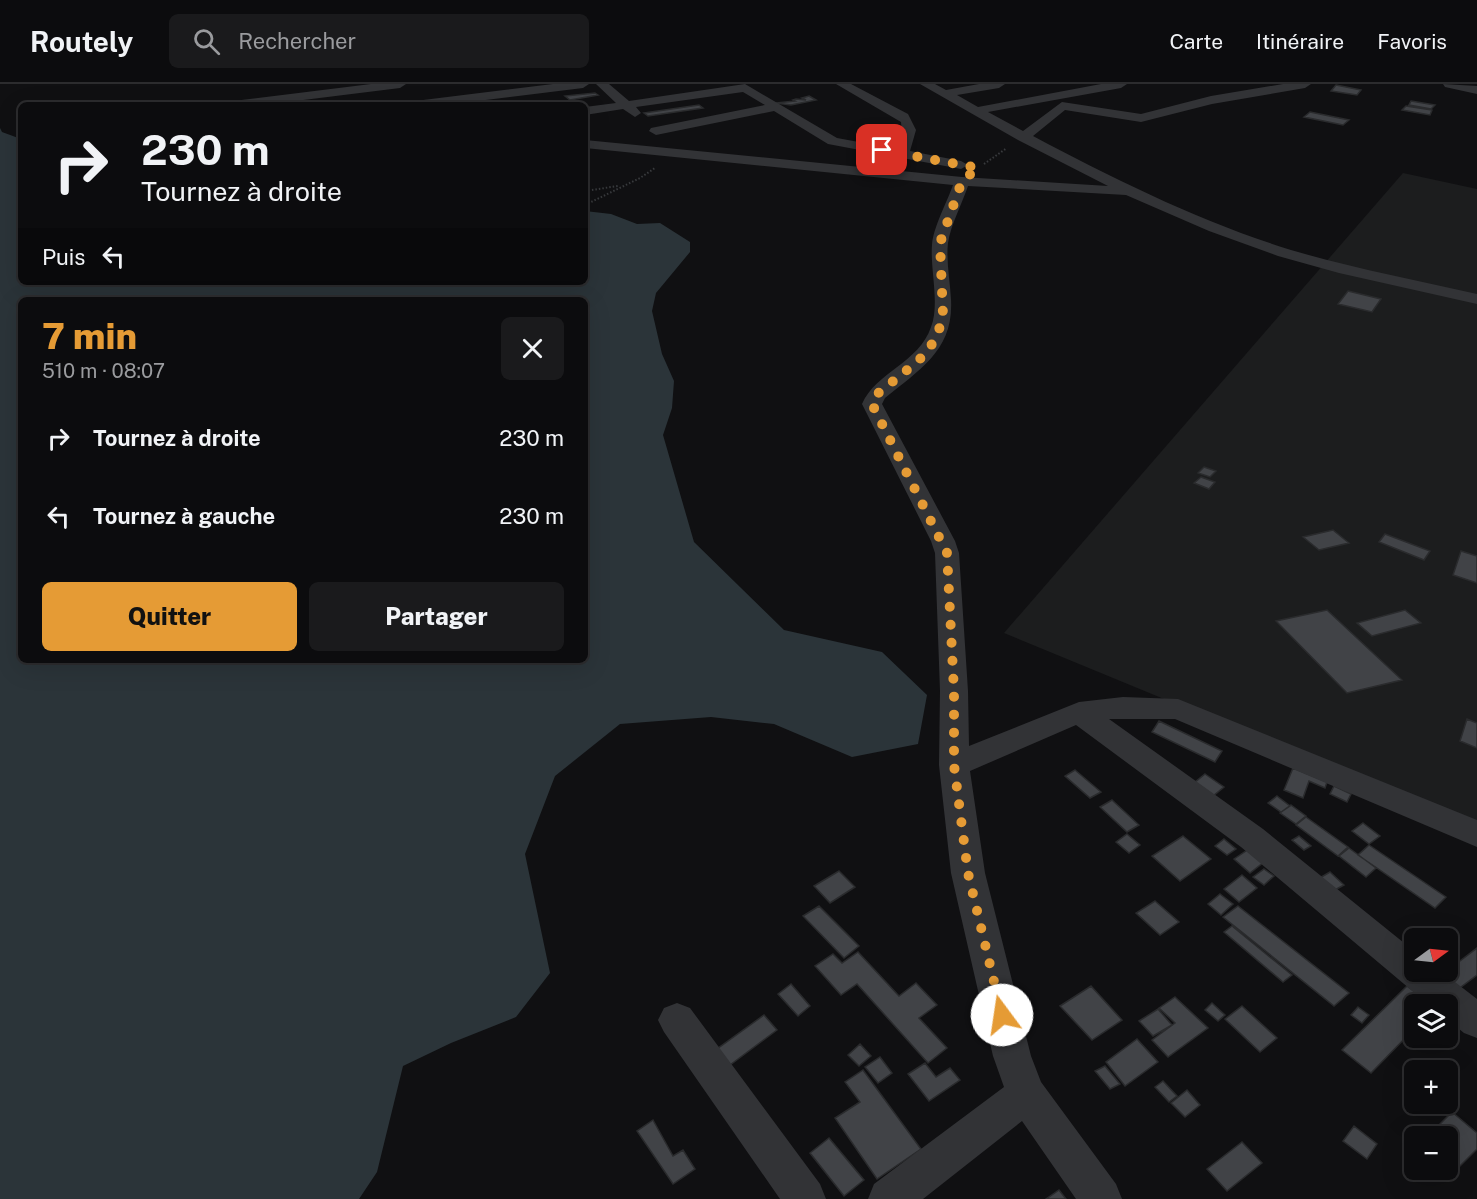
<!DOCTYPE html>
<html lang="fr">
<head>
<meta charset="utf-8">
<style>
	body { margin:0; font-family:"Public Sans",sans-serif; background:#1a1a1c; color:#f1f3f6; height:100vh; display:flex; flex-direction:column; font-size:22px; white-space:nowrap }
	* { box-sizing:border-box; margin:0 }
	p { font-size:20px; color:#9a9b9e }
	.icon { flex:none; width:33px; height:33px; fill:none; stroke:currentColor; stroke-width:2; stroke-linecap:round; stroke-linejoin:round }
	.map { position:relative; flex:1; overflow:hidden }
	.side { position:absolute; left:18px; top:213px; width:570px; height:366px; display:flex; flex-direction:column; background:#0c0c0e; border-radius:9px; box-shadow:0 6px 24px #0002,0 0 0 2px #2c2c2e }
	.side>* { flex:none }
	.guide { position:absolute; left:18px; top:18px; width:570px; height:183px; border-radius:9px; box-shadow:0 6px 24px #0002,0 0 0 2px #2c2c2e; background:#0c0c0e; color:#f1f3f6; overflow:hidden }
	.needle { width:39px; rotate:75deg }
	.buttons { position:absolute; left:1404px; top:844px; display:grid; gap:12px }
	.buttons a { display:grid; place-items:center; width:54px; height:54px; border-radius:9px; background:#0c0c0e; box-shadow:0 6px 24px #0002,0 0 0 2px #2c2c2e; font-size:30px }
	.pin { position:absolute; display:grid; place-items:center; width:51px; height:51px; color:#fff; margin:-26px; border-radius:12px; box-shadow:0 3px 9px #0006 }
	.me { position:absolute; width:66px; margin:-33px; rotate:346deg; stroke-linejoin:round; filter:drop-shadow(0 0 4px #0008) }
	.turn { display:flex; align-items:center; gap:21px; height:126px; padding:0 24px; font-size:27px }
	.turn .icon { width:78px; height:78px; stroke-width:2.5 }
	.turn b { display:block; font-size:42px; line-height:51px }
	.then { display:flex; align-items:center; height:57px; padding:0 24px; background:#0003; gap:12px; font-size:22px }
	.round { display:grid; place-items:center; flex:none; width:63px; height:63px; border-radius:9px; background:#1a1a1c }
	.summary { display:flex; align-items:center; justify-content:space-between; height:102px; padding:0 24px }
	h1 { font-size:36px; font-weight:800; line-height:45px; color:#e59b35 }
	.action { display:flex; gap:12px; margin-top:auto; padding:12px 24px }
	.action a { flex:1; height:69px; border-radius:9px; background:#e59b35; color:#111; font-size:24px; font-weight:800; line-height:69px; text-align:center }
	.action a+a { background:#1a1a1c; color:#f1f3f6 }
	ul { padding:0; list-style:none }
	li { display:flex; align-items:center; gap:18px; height:78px; padding:0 24px }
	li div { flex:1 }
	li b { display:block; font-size:22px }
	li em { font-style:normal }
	header { display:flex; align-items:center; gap:36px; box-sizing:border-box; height:84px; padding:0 30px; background:#0c0c0e; border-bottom:2px solid #2c2c2e }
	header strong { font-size:28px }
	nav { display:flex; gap:33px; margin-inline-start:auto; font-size:21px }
	.search { width:420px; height:54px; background:#1a1a1c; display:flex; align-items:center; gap:15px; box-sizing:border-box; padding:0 21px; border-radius:9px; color:#9a9b9e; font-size:22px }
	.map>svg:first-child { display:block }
</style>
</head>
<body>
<header>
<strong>Routely</strong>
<div class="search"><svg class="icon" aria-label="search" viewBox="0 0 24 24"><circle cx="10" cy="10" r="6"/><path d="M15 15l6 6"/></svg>Rechercher</div>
<nav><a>Carte</a><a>Itinéraire</a><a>Favoris</a></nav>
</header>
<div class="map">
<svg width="1477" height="1115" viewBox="0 0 1477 1115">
	<rect width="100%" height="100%" fill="#101012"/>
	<path fill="#1c1d1e" d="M1403,89L1477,105V744L1004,549Z"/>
	<path fill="#2b3439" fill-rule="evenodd" d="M0,44L2,48L21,55V198H585V127L611,130L637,140L660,139L690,158V168L656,209L652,227L662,270L674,297L672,324L663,351L694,458L784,546L882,568L927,611L918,660L852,673L774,640L711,633L620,640L555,692L525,770L550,889L516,933L451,959L403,982L377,1088L359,1115H0ZM21,216H585V576H21Z"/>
	<path fill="#414347" stroke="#2a2b2d" stroke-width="1.5" d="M1336,1L1361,6L1357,11L1331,7Z
		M595,9L598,11L570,16L565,12Z
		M809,12L816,16L791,21L776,19L795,17L793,16L796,15L806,16L802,14Z
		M1411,17L1435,21L1431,25L1409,21Z
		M699,21L703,24L648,32L644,29Z
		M1406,22L1432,26L1430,31L1402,26Z
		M1310,28L1349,36L1343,41L1304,33Z
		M1348,207L1381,215L1372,228L1338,220Z
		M1204,383L1216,387L1210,393L1198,389Z
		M1201,393L1215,398L1209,405L1194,399Z
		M1333,446L1349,459L1319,466L1303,453Z
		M1385,450L1430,467L1424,476L1379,458Z
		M1461,467L1477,472V499L1453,491Z
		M1327,526L1402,596L1347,609L1276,537Z
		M1405,526L1421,539L1372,552L1357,539Z
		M1467,635L1477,639V664L1460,657Z
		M1159,637L1222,667L1215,678L1152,648Z
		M1293,684L1327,698L1325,704L1309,697L1303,714L1284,706Z
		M1075,686L1101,708L1090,714L1065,692Z
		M1205,690L1224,703L1213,712L1194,699Z
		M1334,702L1351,710L1347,718L1330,710Z
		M1277,712L1290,722L1281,728L1268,719Z
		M1112,716L1139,741L1127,748L1100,723Z
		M1291,721L1306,732L1296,740L1280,729Z
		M1306,733L1348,763L1338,772L1296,741Z
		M1363,739L1380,752L1369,760L1352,747Z
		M1127,750L1140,761L1129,769L1116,758Z
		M1183,752L1211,775L1180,797L1152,772Z
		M1299,752L1311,762L1304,766L1292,756Z
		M1224,755L1236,765L1227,771L1215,762Z
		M1369,761L1446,813L1435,824L1358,771Z
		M1349,764L1376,784L1366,793L1339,772Z
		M1249,765L1264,778L1250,789L1234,775Z
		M1264,785L1274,792L1264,801L1253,793Z
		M839,787L855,803L830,819L814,802Z
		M1330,788L1344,801L1331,808L1318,795Z
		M1242,791L1257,804L1239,818L1224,805Z
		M1220,810L1233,820L1221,831L1208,820Z
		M1155,817L1179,838L1160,851L1136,829Z
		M819,822L859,862L844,874L803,832Z
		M1238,822L1349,909L1334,922L1223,833Z
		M1232,842L1292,891L1283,898L1224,848Z
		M1477,864V891L1449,912L1421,888H1448V886Z
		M858,868L899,912L916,899L937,921L919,934L947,964L928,979L857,900L841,911L815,882L833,870L842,879Z
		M791,900L810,922L798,932L778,910Z
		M1091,902L1122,936L1092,956L1060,922Z
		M1407,902L1432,921H1414V945L1371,989L1342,966Z
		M1175,913L1208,944L1168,973L1152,956L1175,939L1159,924Z
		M1212,919L1225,931L1218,937L1205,926Z
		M1242,922L1277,954L1260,968L1225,935Z
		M1358,923L1369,931L1362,939L1351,931Z
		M1158,925L1172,941L1153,952L1139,937Z
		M764,931L777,946L730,981L717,965Z
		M1137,955L1158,978L1125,1002L1106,978Z
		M860,960L871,972L859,982L848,971Z
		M880,973L892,989L878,999L865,983Z
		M925,979L936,993L950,984L960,996L929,1017L908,990Z
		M1105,982L1120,1000L1110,1005L1095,987Z
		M863,986L921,1065L877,1095L835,1034L860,1018L845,998Z
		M1163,997L1177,1012L1169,1018L1155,1003Z
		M1187,1006L1200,1021L1185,1033L1171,1019Z
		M1452,1028L1477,1049V1065L1457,1085L1448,1077V1053H1427Z
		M653,1036L673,1072L683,1066L695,1085L673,1100L637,1047Z
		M1354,1042L1377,1060L1367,1075L1343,1057Z
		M829,1054L864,1096L844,1112L810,1069Z
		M1242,1058L1262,1079L1227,1107L1207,1085Z
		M1059,1106L1066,1115H1046Z"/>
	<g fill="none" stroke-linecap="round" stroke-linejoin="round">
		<path stroke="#383a3d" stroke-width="2" stroke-dasharray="1.5 2" stroke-linecap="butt" d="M984,80L1007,64
			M585,107L618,102
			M585,121L640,94L655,84"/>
		<path fill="#323336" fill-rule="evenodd" d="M371,0H406L400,4L263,21H227L233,17Z
			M553,0H589L583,4L445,21H409L415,17Z
			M596,0H609L629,17L745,0L837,54L897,65L902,50L901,38L836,0H851L908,30L916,46L910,67L961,77L968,81L961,85L828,60L774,27L656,51L649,47L651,44L765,21L743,8L636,23L641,29L635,33L623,25L585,31V23L616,19Z
			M920,0H935L946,6L979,0H1005L999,4L957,11L978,23L1101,0H1127L1121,4L988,28L1023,47L1062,18L1141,30L1211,12L1283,0H1311L1305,4L1212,20L1141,38L1065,26L1033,52C1116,96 1201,138 1291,166C1352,184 1415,196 1477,210V220L1339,189L1278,172L1209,147L1126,111L968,102C962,120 951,140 948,159C946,177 950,197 951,215C954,266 920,285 885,314L882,320L955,457L959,469L968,607L969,662L1079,618L1123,613L1178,615L1477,736V763L1175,635H1109L1263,745L1414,867V888H1442L1477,915V954L1464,949L1448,936V921H1429L1241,763L1076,641L970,687L985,789L1031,972L1041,998L1116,1100L1122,1115H1076L1022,1037L923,1115H868L874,1100L1004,1003L993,972L951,789L939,681L940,607L935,469L931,457L862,320C876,288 919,279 931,243C940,220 930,186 932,161C933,144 947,118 953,101L585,64V56L962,93L1108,102L1018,56Z
			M1443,0L1477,2V10L1445,3Z
			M677,919L690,924L820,1100L826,1115H780L664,948L658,936L664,924Z"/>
	</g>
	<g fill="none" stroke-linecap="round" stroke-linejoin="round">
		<path stroke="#e59b35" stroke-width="10" stroke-dasharray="0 18" d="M882,66L978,84L962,97L940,159L943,231L940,243L930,264L917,278L876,311L872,320L947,469L954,607V681L968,789L1002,931"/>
	</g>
</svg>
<div class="buttons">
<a><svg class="needle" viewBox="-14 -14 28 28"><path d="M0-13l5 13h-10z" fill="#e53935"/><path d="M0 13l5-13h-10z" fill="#9a9b9e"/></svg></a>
<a><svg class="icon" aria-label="layers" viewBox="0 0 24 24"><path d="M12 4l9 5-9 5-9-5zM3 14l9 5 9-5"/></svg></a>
<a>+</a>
<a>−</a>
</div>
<div class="pin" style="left:882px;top:66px;background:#d93025"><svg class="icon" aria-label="arrive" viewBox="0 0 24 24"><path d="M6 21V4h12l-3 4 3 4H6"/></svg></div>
<svg class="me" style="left:1002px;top:931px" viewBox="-20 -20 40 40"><circle r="19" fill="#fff"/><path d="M0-13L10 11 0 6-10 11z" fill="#e59b35"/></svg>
<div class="guide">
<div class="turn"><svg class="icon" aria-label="right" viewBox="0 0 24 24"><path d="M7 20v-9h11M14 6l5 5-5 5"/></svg><div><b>230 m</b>Tournez à droite</div></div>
<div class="then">Puis<svg class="icon" aria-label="left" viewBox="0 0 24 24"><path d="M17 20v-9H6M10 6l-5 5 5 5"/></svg></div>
</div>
<section class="side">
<div class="summary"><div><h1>7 min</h1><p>510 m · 08:07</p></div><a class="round"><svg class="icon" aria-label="close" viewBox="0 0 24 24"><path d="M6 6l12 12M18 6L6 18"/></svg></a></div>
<ul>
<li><svg class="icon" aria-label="right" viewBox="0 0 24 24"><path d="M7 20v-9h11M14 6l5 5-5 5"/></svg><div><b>Tournez à droite</b></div><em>230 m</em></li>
<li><svg class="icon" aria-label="left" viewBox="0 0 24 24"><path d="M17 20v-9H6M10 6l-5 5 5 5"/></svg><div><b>Tournez à gauche</b></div><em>230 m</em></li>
</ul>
<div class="action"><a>Quitter</a><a>Partager</a></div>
</section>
</div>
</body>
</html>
